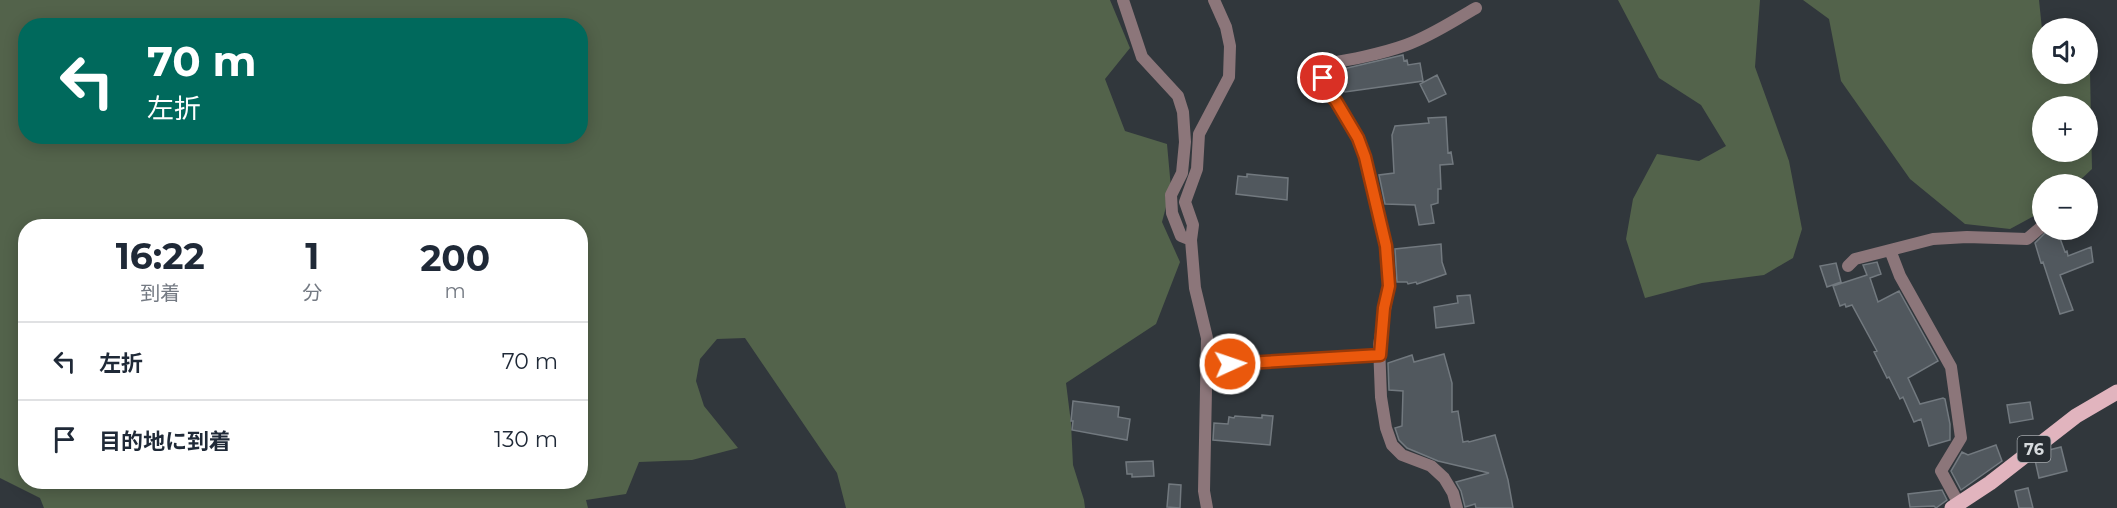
<!DOCTYPE html>
<html lang="ja">
<head>
<meta charset="utf-8">
<style>
	body { margin:0; font-family:Montserrat,"Noto Sans JP",sans-serif; background:#f6f6f7; color:#1f2937; height:100vh; display:flex; flex-direction:column; font-size:22px; white-space:nowrap }
	* { box-sizing:border-box; margin:0 }
	p { font-size:20px; color:#747a83 }
	.icon { flex:none; width:33px; height:33px; fill:none; stroke:currentColor; stroke-width:2; stroke-linecap:round; stroke-linejoin:round }
	.map { position:relative; flex:1; overflow:hidden }
	.sheet { position:absolute; left:18px; top:219px; width:570px; height:270px; display:flex; flex-direction:column; background:#fff; border-radius:24px; box-shadow:0 3px 15px #0003 }
	.sheet>* { flex:none }
	.guide { position:absolute; left:18px; top:18px; width:570px; height:126px; border-radius:24px; box-shadow:0 3px 15px #0003; background:#00695c; color:#fff; overflow:hidden }
	.tools { position:absolute; left:2032px; top:18px; display:grid; gap:12px }
	.tools a { display:grid; place-items:center; width:66px; height:66px; border-radius:50%; background:#fff; box-shadow:0 3px 15px #0003; font-size:30px }
	.pin { position:absolute; display:grid; place-items:center; width:51px; height:51px; color:#fff; margin:-26px; border:3px solid #fff; border-radius:50%; box-shadow:0 2px 6px #0007 }
	.me { position:absolute; width:66px; margin:-33px; rotate:87deg; stroke-linejoin:round; filter:drop-shadow(0 0 4px #0008) }
	.turn { display:flex; align-items:center; gap:21px; height:126px; padding:0 30px; font-size:27px }
	.turn .icon { width:78px; height:78px; stroke-width:2.5 }
	.turn b { display:block; font-size:42px; line-height:51px }
	.eta { display:flex; justify-content:space-evenly; align-items:center; height:102px; text-align:center }
	.eta b { font-size:36px; font-weight:700; line-height:42px }
	ul { padding:0; list-style:none }
	li { display:flex; align-items:center; gap:18px; height:78px; padding:0 30px; border-top:2px solid #e0e1e3 }
	li div { flex:1 }
	li b { display:block; font-size:22px }
	li em { font-style:normal }
	.map>svg:first-child { display:block }
</style>
</head>
<body>
<div class="map">
<svg width="2117" height="508" viewBox="0 0 2117 508">
	<rect width="100%" height="100%" fill="#31373c"/>
	<path fill="#53634b" fill-rule="evenodd" d="M0,0H1110L1130,48L1105,79L1125,131L1167,144L1171,188L1162,222L1180,262L1156,324L1066,383L1071,423L1073,465L1084,500L1085,508H846L837,473L745,338L717,339L700,359L696,381L704,406L738,448L692,460L639,462L626,494L586,500L588,508H44L40,498L0,478ZM26,26H580V136H26ZM26,226H580V482H26Z
		M1618,0H1760L1755,67L1789,161L1802,229L1793,258L1764,275L1702,283L1645,298L1626,239L1633,199L1657,154L1699,161L1726,146L1701,105L1659,78Z
		M1803,0H2039L2043,39V74H2088V70L2090,71L2092,169L2076,184H2043V211L2010,229L1965,224L1910,179L1841,81L1829,19ZM2043,106H2088V152H2043Z"/>
	<path fill="#51585e" stroke="#72797f" stroke-width="1.5" d="M1403,55L1404,61L1407,60L1408,65L1420,63L1423,81L1345,92L1343,89L1337,90L1335,79L1332,80L1330,72Z
		M1437,75L1446,94L1429,102L1420,84Z
		M1446,117L1448,153L1451,152L1453,164L1440,165L1441,189H1438V203L1431,205L1434,223L1419,225L1415,205L1385,204L1379,175L1394,173L1392,135L1395,126L1429,123L1428,118Z
		M1247,174L1288,178L1287,200L1236,194L1238,176L1247,177Z
		M2048,230H2057L2065,252L2067,251L2068,256L2091,247L2093,262L2060,275L2073,310L2060,314L2043,262L2041,263L2035,243Z
		M1441,244L1442,262L1446,274L1417,284L1416,282L1408,284L1407,282H1397L1395,249Z
		M1877,262L1881,274L1870,278L1878,302L1899,291L1938,361L1908,378L1920,404L1943,398L1945,399L1950,424V440L1929,446L1921,419L1914,422L1903,397L1900,399L1889,377L1887,378L1874,352L1877,351L1852,305L1846,307L1845,304L1840,306L1833,286L1867,275L1863,265Z
		M1836,263L1841,282L1827,287L1820,266Z
		M1470,295L1474,323L1436,328L1434,307L1458,303L1457,296Z
		M1444,354L1452,383V412L1458,411L1463,442L1468,441L1469,442L1495,435L1508,480L1513,508H1476L1475,504L1465,507L1461,491L1456,482L1489,473L1438,461L1407,448L1399,440L1395,428L1402,426L1403,391L1389,390L1388,363L1412,355L1414,362Z
		M1073,401L1119,407L1118,417L1130,419L1127,440L1072,430L1073,421H1071Z
		M2030,402L2033,419L2010,423L2007,405Z
		M1262,415L1273,416L1270,445L1213,440L1214,423L1228,424L1229,417L1234,418L1235,416L1262,418Z
		M1996,445L2002,461L1961,490L1951,471L1962,452L1968,455Z
		M2061,447L2067,471L2039,478L2035,460L2049,450Z
		M1153,461L1154,476L1132,477V474H1127L1126,462Z
		M1169,484L1181,485L1180,508L1167,507Z
		M2028,488L2033,508H2019L2015,491Z
		M1942,490L1947,500L1936,508L1934,506L1910,507L1908,494Z"/>
	<g fill="none" stroke-linecap="round" stroke-linejoin="round">
		<path stroke="#8c767a" stroke-width="12" d="M1123,0L1142,57L1178,96L1183,112L1185,142L1182,173L1171,195L1172,213L1181,236L1191,240
			M1890,250L1900,276L1951,367L1961,438L1941,471L1959,504
			M1848,266L1855,259L1933,239L1967,237L2027,239L2040,228
			M1208,365L1380,355
			M1207,508L1204,491L1207,338L1195,288L1191,240L1193,225L1185,202L1197,169L1199,134L1229,77L1230,46L1226,27L1214,0
			M1457,508L1453,493L1444,478L1431,466L1402,455L1392,445L1386,428L1381,397L1379,345L1389,286L1386,246L1365,157L1358,138L1336,101L1327,91L1319,65C1348,60 1378,55 1406,45C1431,36 1453,21 1476,8"/>
		<path stroke="#e1b4be" stroke-width="15" d="M1952,508L1990,483L2076,416L2117,392"/>
	</g>
	<g fill="none" stroke-linecap="round" stroke-linejoin="round">
		<g stroke="#983908" stroke-width="15">
			<path id="route" d="M1230,364L1380,355L1384,308L1389,286L1386,246L1365,157L1358,138L1336,101L1327,91L1323,78"/>
		</g>
		<use href="#route" stroke="#ea580c" stroke-width="10"/>
	</g>
	<g text-anchor="middle" dominant-baseline="central" stroke-width="4.5" stroke-linejoin="round" paint-order="stroke">
		<rect fill="#272d32" stroke="#a2a7aa" stroke-width="1.5" x="2017.5" y="436" width="33" height="26" rx="4.5"/>
		<g font-size="16" font-weight="bold" fill="#d7dbde">
			<text x="2034" y="449">76</text>
		</g>
	</g>
</svg>
<div class="tools">
<a><svg class="icon" aria-label="sound" viewBox="0 0 24 24"><path d="M4 9h4l5-4v14l-5-4H4zM17 9q2 3 0 6"/></svg></a>
<a>+</a>
<a>−</a>
</div>
<div class="pin" style="left:1323px;top:78px;background:#d93025"><svg class="icon" aria-label="arrive" viewBox="0 0 24 24"><path d="M6 21V4h12l-3 4 3 4H6"/></svg></div>
<svg class="me" style="left:1230px;top:364px" viewBox="-20 -20 40 40"><circle r="17" fill="#ea580c" stroke="#fff" stroke-width="3"/><path d="M0-11L8 9 0 5-8 9z" fill="#fff"/></svg>
<div class="guide">
<div class="turn"><svg class="icon" aria-label="left" viewBox="0 0 24 24"><path d="M17 20v-9H6M10 6l-5 5 5 5"/></svg><div><b>70 m</b>左折</div></div>
</div>
<section class="sheet">
<div class="eta">
<div><b>16:22</b><p>到着</p></div>
<div><b>1</b><p>分</p></div>
<div><b>200</b><p>m</p></div>
</div>
<ul>
<li><svg class="icon" aria-label="left" viewBox="0 0 24 24"><path d="M17 20v-9H6M10 6l-5 5 5 5"/></svg><div><b>左折</b></div><em>70 m</em></li>
<li><svg class="icon" aria-label="arrive" viewBox="0 0 24 24"><path d="M6 21V4h12l-3 4 3 4H6"/></svg><div><b>目的地に到着</b></div><em>130 m</em></li>
</ul>
</section>
</div>
</body>
</html>
